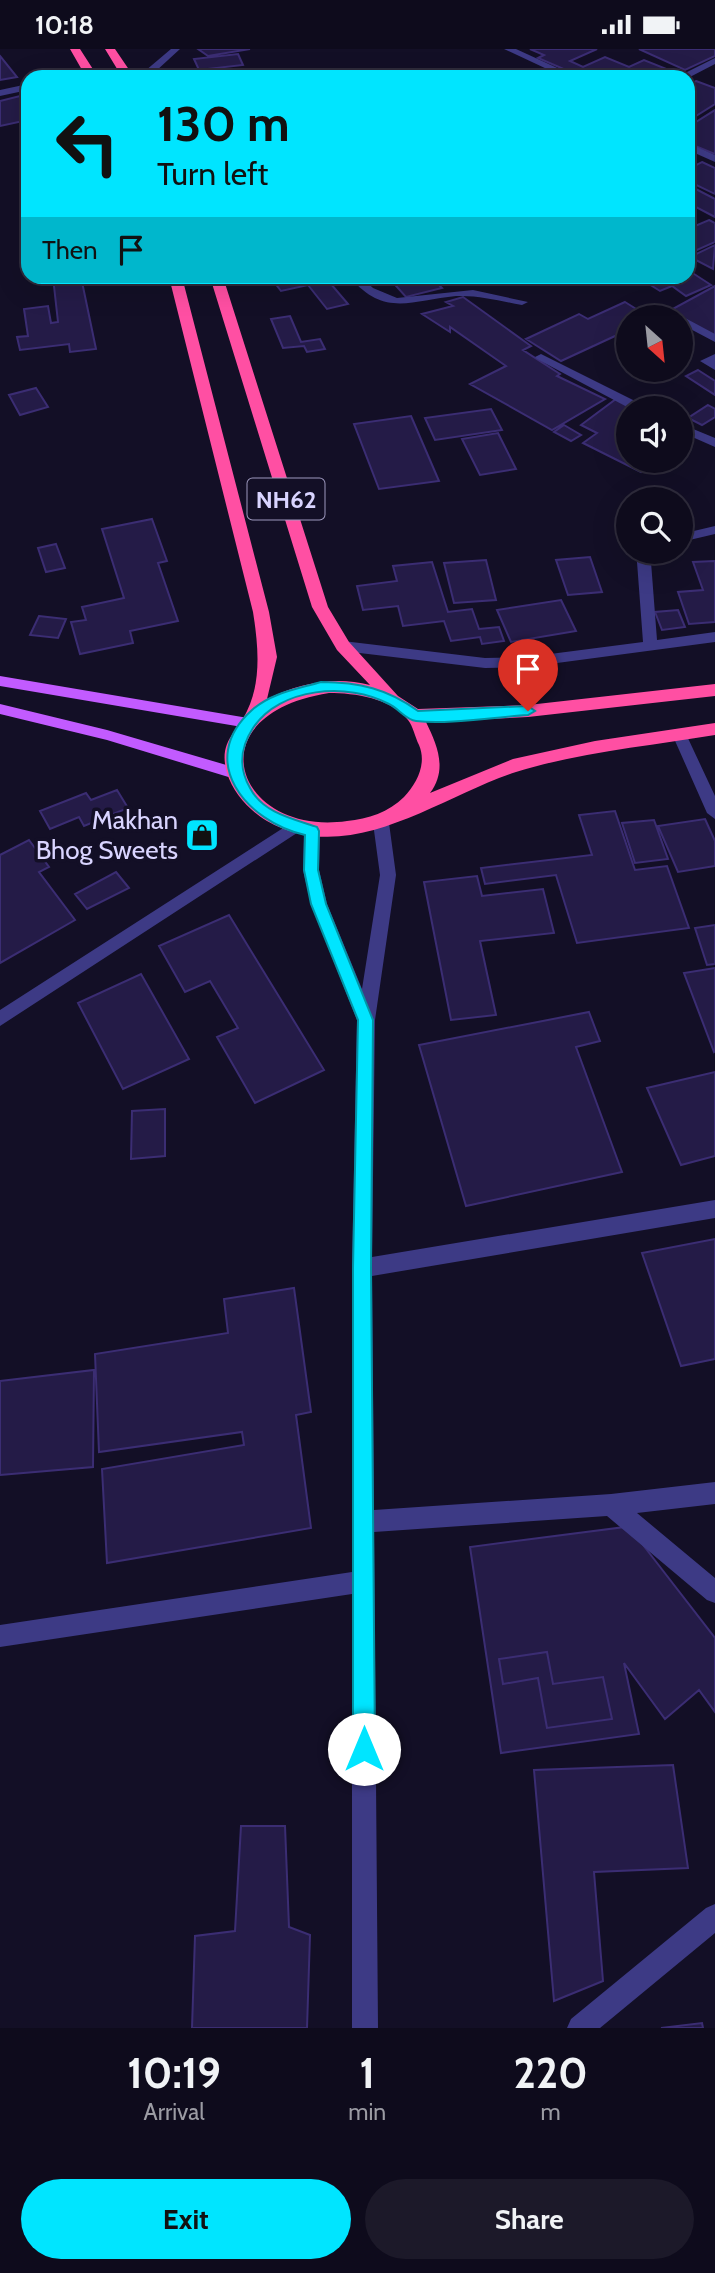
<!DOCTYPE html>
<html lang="en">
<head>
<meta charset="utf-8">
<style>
	body { margin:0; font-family:Cabin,sans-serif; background:#1c1929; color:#f1f3f6; height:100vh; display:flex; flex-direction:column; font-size:26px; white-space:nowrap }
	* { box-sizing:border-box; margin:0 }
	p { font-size:23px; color:#9b9ba3 }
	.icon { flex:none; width:38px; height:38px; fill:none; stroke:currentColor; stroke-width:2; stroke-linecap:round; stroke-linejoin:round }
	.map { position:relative; height:1979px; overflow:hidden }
	.drawer { display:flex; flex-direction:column; background:#0e0b1c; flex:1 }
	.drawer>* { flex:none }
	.banner { position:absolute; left:21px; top:21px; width:674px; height:214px; border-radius:21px; box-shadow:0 7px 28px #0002,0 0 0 2px #2e2b3b; background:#00e5ff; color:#111; overflow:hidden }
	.needle { width:46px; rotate:153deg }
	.buttons { position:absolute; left:616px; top:256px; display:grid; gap:14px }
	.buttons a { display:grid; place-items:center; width:77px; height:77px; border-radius:50%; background:#0e0b1c; box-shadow:0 7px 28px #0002,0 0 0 2px #2e2b3b; font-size:35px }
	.pin { position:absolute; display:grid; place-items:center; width:60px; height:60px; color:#fff; margin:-72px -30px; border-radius:50% 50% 50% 0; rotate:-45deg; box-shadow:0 0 7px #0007 }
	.pin .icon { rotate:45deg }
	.me { position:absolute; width:77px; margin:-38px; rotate:0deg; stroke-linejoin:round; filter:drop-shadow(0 0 5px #0008) }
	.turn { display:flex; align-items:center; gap:24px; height:147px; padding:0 21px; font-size:32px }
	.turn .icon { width:91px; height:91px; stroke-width:2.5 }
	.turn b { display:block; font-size:49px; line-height:60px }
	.then { display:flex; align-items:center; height:66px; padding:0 21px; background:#0003; gap:14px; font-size:26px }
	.eta { display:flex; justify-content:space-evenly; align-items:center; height:119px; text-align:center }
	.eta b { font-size:42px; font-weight:700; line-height:49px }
	.primary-button { display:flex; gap:14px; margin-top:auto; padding:14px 21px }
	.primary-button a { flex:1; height:80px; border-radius:42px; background:#00e5ff; color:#111; font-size:28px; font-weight:700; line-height:80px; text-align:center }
	.primary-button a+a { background:#1c1929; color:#f1f3f6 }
	.status { display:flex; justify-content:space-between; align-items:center; height:49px; padding:0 35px; background:#0e0b1c; direction:ltr }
	.status svg { height:19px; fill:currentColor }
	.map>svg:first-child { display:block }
</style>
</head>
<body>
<div class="status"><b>10:18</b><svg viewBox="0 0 49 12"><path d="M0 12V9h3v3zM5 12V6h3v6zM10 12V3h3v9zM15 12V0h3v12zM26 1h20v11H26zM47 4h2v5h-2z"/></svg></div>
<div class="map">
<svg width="715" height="1979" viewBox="0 0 715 1979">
	<rect width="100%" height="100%" fill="#130f26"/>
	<path fill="#241b47" stroke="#3b2d73" stroke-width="2" d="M198,0H250L208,7Z
		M530,0H597L570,12L583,18L605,8L629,18L644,11L669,21L654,28H582L538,9L544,6Z
		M639,0H715V7L685,21Z
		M238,5L243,16L199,21L194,10Z
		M0,7L17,28L0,31Z
		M696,32L715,39V55L688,72V37Z
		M28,45V71L0,77V52Z
		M715,61V105L688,94V78Z
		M702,113L715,119V145L688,132V120Z
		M688,136L715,150V168L688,154Z
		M709,171L715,174V193L688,205V180Z
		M715,196L713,220L690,208Z
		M688,221L711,236L686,247L672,237L660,242L649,235L668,228H688Z
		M53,228H81L96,300L70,303L69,295L20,301L17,288L28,287L24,260L48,257L51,274L58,273Z
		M278,228H325L348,255L327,260L308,236L281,242L271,229Z
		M388,228H431L442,239L406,248Z
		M715,237V287L669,262Z
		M463,248L531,297L523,301L560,325L557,327L605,350L552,381L470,335L506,317L450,278V283L422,265L453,257L446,253Z
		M625,253L649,268H628V281L561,312L526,290L579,265L588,270Z
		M290,267L301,293L320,290L325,300L307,303L304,297L283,299L271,270Z
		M698,321L715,332V346L686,327Z
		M36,339L48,358L20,366L9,346Z
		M616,350L633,359H628V411H657L641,423L583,394L597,384L581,376Z
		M708,356L715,360V368L702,376L688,369Z
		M491,360L502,381L435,391L425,369Z
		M411,367L439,432L379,440L354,375Z
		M564,376L581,386L571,392L554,383Z
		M498,384L516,420L480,426L462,390Z
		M152,470L167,512L158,514L178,572L130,582L133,594L80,605L71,573L86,571L82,558L124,549L102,480Z
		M56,495L65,519L46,523L38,499Z
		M590,508L602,543L568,546L556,511Z
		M486,511L496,551L454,554L444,514Z
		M715,512V573L689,575L678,543L703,541L693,513Z
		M432,513L448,563L472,560L479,580L499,578L504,592L482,595L480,588L451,592L444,572L403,577L398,557L363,561L357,537L397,532L393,517Z
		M561,551L576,582L511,593L497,561Z
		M678,561L685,578L662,581L655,563Z
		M39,567L66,570L58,589L30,586Z
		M117,741L128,759L84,777L79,768L50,780L40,762L86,744L91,751Z
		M615,762L635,821L667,817L689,879L577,894L556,826L485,835L481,819L592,806L579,766Z
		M705,770L715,792V817L678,823L658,777Z
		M654,771L668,810L635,814L622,774Z
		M29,791L49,818L39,823L75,871L0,914V806Z
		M116,823L129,839L87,860L75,845Z
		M477,827L482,847L543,840L554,884L480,892L496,966L451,971L424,833Z
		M229,866L324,1021L255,1054L217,988L238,979L210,932L185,943L159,897Z
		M715,876V915L707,916L695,879Z
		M715,919V1002L714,1003L684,924Z
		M141,925L189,1010L123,1040L78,954Z
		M589,963L600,992L576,998L622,1123L466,1157L419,996Z
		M715,1023V1107L681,1116L647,1039Z
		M165,1060V1107L131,1110L132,1062Z
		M715,1190V1310L681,1317L642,1204Z
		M294,1239L311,1363L296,1366L311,1479L107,1514L102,1420L244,1396L242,1383L99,1403L95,1305L228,1284L224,1250Z
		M94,1321L93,1418L0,1426V1332Z
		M633,1477V1483L715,1589V1663L699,1641L665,1670L624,1614L639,1685L501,1704L470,1498Z
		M547,1603L553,1635L603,1628L612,1670L547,1679L538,1629L503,1635L499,1610Z
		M673,1716L688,1819L594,1823L603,1932L554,1952L534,1721Z
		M241,1777H285L289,1878L310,1886L307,1979H192L195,1887L235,1882Z
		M702,1974L703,1979H661Z"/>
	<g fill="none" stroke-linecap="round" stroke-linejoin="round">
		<path fill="#3d3a85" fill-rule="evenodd" d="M171,0H180L156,22L221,25L226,28L123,27L145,22Z
			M504,0H516L577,28H564Z
			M715,9V15L688,29L677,28Z
			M90,20L93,21V25L64,28Z
			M28,35V41L0,47V41Z
			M688,94L715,106V113L688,101Z
			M350,228H361L373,239L397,249L473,241L528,253L522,256C500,252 479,246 456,247C412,251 384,269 350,228Z
			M680,268H681L685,269L715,285V293L681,275Z
			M541,305L643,356L645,359H629L537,310L535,308Z
			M715,305V321L700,312Z
			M681,375L715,389V398L681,383Z
			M715,477V485L681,493V485Z
			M643,502H657L651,513L657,591L715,583V593L527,618L485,619L343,602L336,597L343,592L485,609L527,608L643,593L637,513Z
			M679,680L686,685L715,747V770L707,764L672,685Z
			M381,768L389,774L396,826L375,971L372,1208L715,1151V1169L372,1227L374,1461L611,1445L715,1433V1455L637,1464L715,1529V1554L707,1551L607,1467L374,1483L378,1979H352V1545L0,1598V1576L352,1523V1219L357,971L311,855L303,821L304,782L312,776L320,782L319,821L327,855L362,940L380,826L373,774Z
			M294,772L302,778L300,782L0,977V961Z
			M715,1855V1884L600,1979H567L571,1970L706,1859Z"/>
		<path fill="#c25bff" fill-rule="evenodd" d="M0,627L248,669L255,674L248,679L0,637Z
			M0,655L107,681L240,720L243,724L235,730L107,691L0,665Z"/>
		<path fill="#ff4fa3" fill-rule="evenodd" d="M70,0H80L98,28H86Z
			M105,0H115L134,28H122Z
			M169,228H182L269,563L277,608L267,650C300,634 335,627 370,636L337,601L312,558L210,228H223L328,558L349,593L398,647L418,660L528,656L715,635V647L528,668L426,673C437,696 448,720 430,744L513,710L595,692L715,674V686C650,697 580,703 516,723C437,749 350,819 267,772C250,762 233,744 227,724C218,693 236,685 247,662C262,631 258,595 253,563ZM329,644C355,644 391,649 408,671C413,677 415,688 419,696C427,715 417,734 404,748C389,763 368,770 347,772C237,788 191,666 329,644Z"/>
	</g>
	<path fill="#00e5ff" stroke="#0095a6" stroke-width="2" d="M321,633C359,633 388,640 418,662L528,657L535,662L528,666C495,668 447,676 416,672C406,671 398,659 389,655C348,633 280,638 253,679C240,699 238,718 250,739C263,764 293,770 317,778L319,782L318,821L326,855L373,971L371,1219L375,1700L371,1708L364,1711L356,1708L353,1700V1219L358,971L311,855L304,821L305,786C247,773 195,712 252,661C271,644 297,640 321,633Z"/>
	<defs>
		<g id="shop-square" transform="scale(1.75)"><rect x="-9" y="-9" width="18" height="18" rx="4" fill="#00e5ff" stroke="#130f26"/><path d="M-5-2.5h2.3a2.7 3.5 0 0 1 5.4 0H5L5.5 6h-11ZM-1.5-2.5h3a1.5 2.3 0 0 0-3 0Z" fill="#111"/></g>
	</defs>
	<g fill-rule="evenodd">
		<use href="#shop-square" x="202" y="786"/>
	</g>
	<g text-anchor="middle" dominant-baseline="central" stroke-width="7" stroke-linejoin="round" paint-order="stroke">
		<rect fill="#130f26" stroke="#9e99be" stroke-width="2" x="247.5" y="429.5" width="77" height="41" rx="5"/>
		<g font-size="24" font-weight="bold" fill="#d9d4ff">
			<text x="286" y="450">NH62</text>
		</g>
		<g font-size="26" fill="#d9d4ff" stroke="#130f26" text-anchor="end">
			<text x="178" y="771">Makhan<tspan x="178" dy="30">Bhog Sweets</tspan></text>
		</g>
	</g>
</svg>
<div class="buttons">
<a><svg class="needle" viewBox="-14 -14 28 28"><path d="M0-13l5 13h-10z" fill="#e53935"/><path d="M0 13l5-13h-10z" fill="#9b9ba3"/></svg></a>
<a><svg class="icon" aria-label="sound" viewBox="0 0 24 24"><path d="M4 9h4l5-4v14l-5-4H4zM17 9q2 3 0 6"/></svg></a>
<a><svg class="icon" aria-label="search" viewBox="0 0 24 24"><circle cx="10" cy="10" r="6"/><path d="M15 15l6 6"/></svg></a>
</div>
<div class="pin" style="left:528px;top:662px;background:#d93025"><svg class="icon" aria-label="arrive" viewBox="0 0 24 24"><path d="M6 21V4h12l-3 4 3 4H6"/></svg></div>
<svg class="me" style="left:364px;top:1700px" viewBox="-20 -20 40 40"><circle r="19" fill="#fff"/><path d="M0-13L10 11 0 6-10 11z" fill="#00e5ff"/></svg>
<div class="banner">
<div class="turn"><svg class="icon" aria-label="left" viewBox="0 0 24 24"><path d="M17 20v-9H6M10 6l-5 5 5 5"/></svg><div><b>130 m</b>Turn left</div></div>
<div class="then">Then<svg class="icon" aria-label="arrive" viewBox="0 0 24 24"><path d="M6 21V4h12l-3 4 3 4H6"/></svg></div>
</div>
</div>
<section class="drawer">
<div class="eta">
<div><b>10:19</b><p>Arrival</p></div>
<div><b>1</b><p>min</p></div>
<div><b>220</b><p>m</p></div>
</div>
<div class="primary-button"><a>Exit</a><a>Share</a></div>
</section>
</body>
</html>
